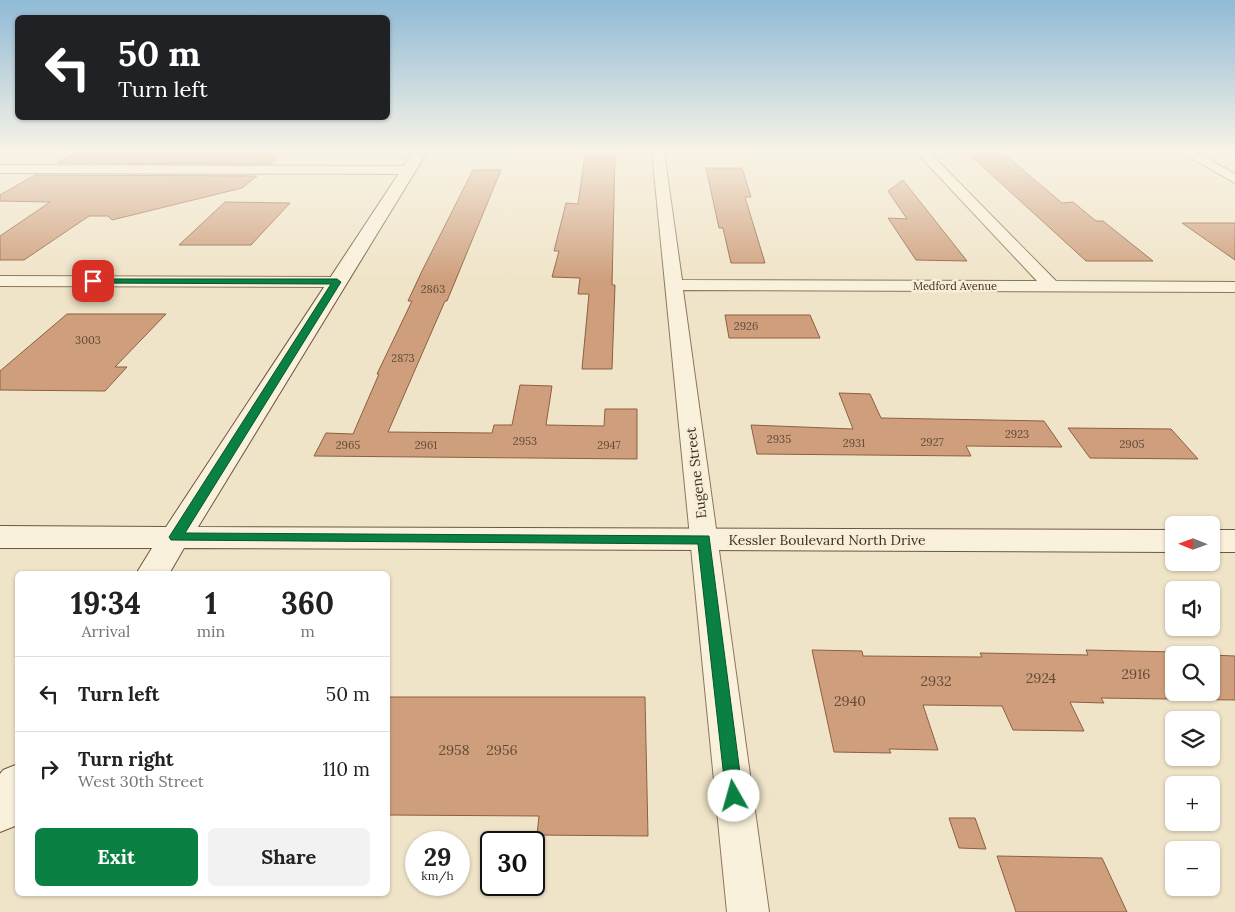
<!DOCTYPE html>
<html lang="en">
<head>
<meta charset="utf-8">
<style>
	body { margin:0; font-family:Lora,serif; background:#f2f2f2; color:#222; height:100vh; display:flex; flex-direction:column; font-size:19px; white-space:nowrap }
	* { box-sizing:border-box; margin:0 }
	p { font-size:16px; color:#767676 }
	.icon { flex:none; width:28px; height:28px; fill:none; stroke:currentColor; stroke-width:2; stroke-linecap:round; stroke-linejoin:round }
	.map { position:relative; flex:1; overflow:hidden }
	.side { position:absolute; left:15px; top:571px; width:375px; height:325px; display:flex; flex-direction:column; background:#fff; border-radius:8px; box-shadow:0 1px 4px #0004 }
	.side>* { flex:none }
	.banner { position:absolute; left:15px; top:15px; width:375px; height:105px; border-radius:8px; box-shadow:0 1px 4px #0004; background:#202124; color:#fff; overflow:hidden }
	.needle { width:32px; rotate:271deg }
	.fabs { position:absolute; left:1165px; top:516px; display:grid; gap:10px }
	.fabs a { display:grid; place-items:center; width:55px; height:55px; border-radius:8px; background:#fff; box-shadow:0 1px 4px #0004; font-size:25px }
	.speed { position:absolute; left:405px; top:831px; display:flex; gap:10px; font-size:25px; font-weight:700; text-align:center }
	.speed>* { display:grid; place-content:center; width:65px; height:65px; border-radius:50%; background:#fff; box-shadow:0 1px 4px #0004; line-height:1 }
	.speed small { font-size:12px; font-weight:400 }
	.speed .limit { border:2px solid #111; border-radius:8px; background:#fff; color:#111 }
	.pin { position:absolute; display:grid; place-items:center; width:42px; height:42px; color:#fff; margin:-21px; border-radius:10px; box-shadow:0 2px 8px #0006 }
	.me { position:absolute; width:55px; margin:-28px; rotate:353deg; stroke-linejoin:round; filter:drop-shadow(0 0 4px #0008) }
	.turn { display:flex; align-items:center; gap:18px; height:105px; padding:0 20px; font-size:22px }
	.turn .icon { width:65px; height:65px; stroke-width:2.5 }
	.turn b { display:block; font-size:35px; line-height:42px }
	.eta { display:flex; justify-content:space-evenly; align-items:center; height:85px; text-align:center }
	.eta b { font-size:30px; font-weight:700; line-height:35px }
	.cta { display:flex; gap:10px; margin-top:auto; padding:10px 20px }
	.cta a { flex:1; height:58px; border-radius:8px; background:#0b8043; color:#fff; font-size:20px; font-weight:700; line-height:58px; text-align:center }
	.cta a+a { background:#f2f2f2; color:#222 }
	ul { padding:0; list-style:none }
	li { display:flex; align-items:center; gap:15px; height:75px; padding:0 20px; border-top:1px solid #e0e0e0 }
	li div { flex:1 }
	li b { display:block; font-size:19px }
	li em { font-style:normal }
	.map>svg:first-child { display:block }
</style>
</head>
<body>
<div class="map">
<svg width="1235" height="912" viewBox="0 0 1235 912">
	<rect width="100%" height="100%" fill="#f0e4c8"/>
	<path fill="#cf9f7d" stroke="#8d5f41" d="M76,152H283L270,164L57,163Z
		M969,154H1004L1062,203L1073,202L1096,221H1103L1153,261H1086Z
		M585,155H615L612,285H615L612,369H582L589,294H578L580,278L552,277L559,251H554L566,203L578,204Z
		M706,168H742L751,197H745L765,263H731L723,228H719Z
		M473,170H501L447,301H445L388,432L492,433L494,425H512L520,385L552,386L546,425L604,426L605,409H637V459L314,456L326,433L353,434L379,374H377L412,301H408L421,273Z
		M35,175L257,176L242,188L112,220L108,216H89L24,260H0V236L50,202L0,201V195Z
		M903,180L967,261L916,260L888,218L907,219L888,191Z
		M225,202L290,203L251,245H179Z
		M1182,223H1235V260Z
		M67,314H166L115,367H127L105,391L0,390V371Z
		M725,315H810L820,338H729Z
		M839,393L870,394L881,418L1044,421L1062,447L966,446L971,456L757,454L751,425L853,429Z
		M1068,428L1171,429L1198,459L1090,458Z
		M812,650L862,651L863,656L982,657L980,653L1088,655L1086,650L1176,652L1180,655H1174V692H1211V655L1235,656V700L1101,698L1104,703L1070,702L1084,731L1013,730L1002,706L923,705L938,750L889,749L891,753L834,752Z
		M388,697H645L648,836L537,835L539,816L388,815Z
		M949,818H975L986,849L959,848Z
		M997,856L1102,858L1127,912H1016Z"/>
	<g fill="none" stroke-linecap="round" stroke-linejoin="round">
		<g stroke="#8d765c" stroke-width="2">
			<path id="street" d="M652,152H664L682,280L1037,281L916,152H929L1056,281L1235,282V292L683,290L769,912H727Z
				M1181,152H1196L1235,174V183Z
				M0,165L408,166L414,170L408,174L0,173Z
				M0,276L337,277L343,278L346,282L343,286L337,287L0,286Z"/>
		</g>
		<g stroke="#6f573f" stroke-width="2">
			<path id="secondary" d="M413,152H427L198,527L1174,530V552L184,548L169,574H136L152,548H0V526L166,527Z
				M1211,530H1235V552H1211Z
				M18,764V822L15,826L0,832V774L3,770Z"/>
		</g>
		<use href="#street" fill="#faf1dc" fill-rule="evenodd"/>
		<use href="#secondary" fill="#faf1dc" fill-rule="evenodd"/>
	</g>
	<linearGradient id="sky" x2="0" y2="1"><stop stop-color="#8fbad6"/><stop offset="0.54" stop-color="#f8f3e6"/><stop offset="1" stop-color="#f8f3e6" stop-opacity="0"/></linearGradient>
	<rect width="1235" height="280" fill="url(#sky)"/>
	<path fill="#0b8043" stroke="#07532c" d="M93,279H337L341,282L185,533L709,536L743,796L741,802L734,804L728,802L726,796L698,544L171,540L169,537L171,534L331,284L90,283V279Z"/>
	<g text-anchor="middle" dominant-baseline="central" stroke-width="5" stroke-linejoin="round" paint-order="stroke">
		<g font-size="11" fill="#3d2e20" stroke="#f7eed8">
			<text x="955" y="286">Medford Avenue</text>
		</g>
		<g font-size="11" fill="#624a37">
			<text x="433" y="289">2863</text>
			<text x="746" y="326">2926</text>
			<text x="88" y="340">3003</text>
			<text x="403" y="358">2873</text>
			<text x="1017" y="434">2923</text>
			<text x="779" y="439">2935</text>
			<text x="525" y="441">2953</text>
			<text x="932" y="442">2927</text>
			<text x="854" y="443">2931</text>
			<text x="1132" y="444">2905</text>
			<text x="348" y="445">2965</text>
			<text x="426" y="445">2961</text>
			<text x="609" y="445">2947</text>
		</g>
		<g font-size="14" fill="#3d2e20" stroke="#f7eed8">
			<text transform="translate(696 473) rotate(-97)">Eugene Street</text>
			<text x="827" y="540">Kessler Boulevard North Drive</text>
		</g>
		<g font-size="14" fill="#624a37">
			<text x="1136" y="674">2916</text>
			<text x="1041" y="678">2924</text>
			<text x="936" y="681">2932</text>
			<text x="850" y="701">2940</text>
			<text x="454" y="750">2958</text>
			<text x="502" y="750">2956</text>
		</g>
	</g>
</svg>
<div class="fabs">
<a><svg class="needle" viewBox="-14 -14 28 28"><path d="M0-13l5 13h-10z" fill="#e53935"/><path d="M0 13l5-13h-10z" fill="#767676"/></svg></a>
<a><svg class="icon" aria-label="sound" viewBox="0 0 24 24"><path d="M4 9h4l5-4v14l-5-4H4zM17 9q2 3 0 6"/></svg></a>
<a><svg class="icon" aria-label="search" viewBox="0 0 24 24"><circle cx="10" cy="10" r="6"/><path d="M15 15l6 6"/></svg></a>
<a><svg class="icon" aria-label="layers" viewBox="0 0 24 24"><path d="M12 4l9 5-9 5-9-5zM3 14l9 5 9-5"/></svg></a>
<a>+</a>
<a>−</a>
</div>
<div class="speed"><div>29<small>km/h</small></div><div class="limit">30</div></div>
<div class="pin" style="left:93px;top:281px;background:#d93025"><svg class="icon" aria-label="arrive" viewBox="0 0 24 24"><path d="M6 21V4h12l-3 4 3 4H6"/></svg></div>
<svg class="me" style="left:734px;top:796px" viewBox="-20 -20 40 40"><circle r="19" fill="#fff"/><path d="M0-13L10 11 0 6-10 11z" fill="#0b8043"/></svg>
<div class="banner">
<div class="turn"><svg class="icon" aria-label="left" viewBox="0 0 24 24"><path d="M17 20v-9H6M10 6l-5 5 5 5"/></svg><div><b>50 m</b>Turn left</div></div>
</div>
<section class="side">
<div class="eta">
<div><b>19:34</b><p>Arrival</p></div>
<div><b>1</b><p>min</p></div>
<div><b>360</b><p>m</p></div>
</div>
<ul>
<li><svg class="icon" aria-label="left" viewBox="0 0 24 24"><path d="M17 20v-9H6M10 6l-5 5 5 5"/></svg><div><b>Turn left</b></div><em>50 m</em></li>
<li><svg class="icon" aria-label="right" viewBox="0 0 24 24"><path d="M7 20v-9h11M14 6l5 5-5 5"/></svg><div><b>Turn right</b><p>West 30th Street</p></div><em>110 m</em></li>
</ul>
<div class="cta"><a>Exit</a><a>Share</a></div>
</section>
</div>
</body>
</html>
